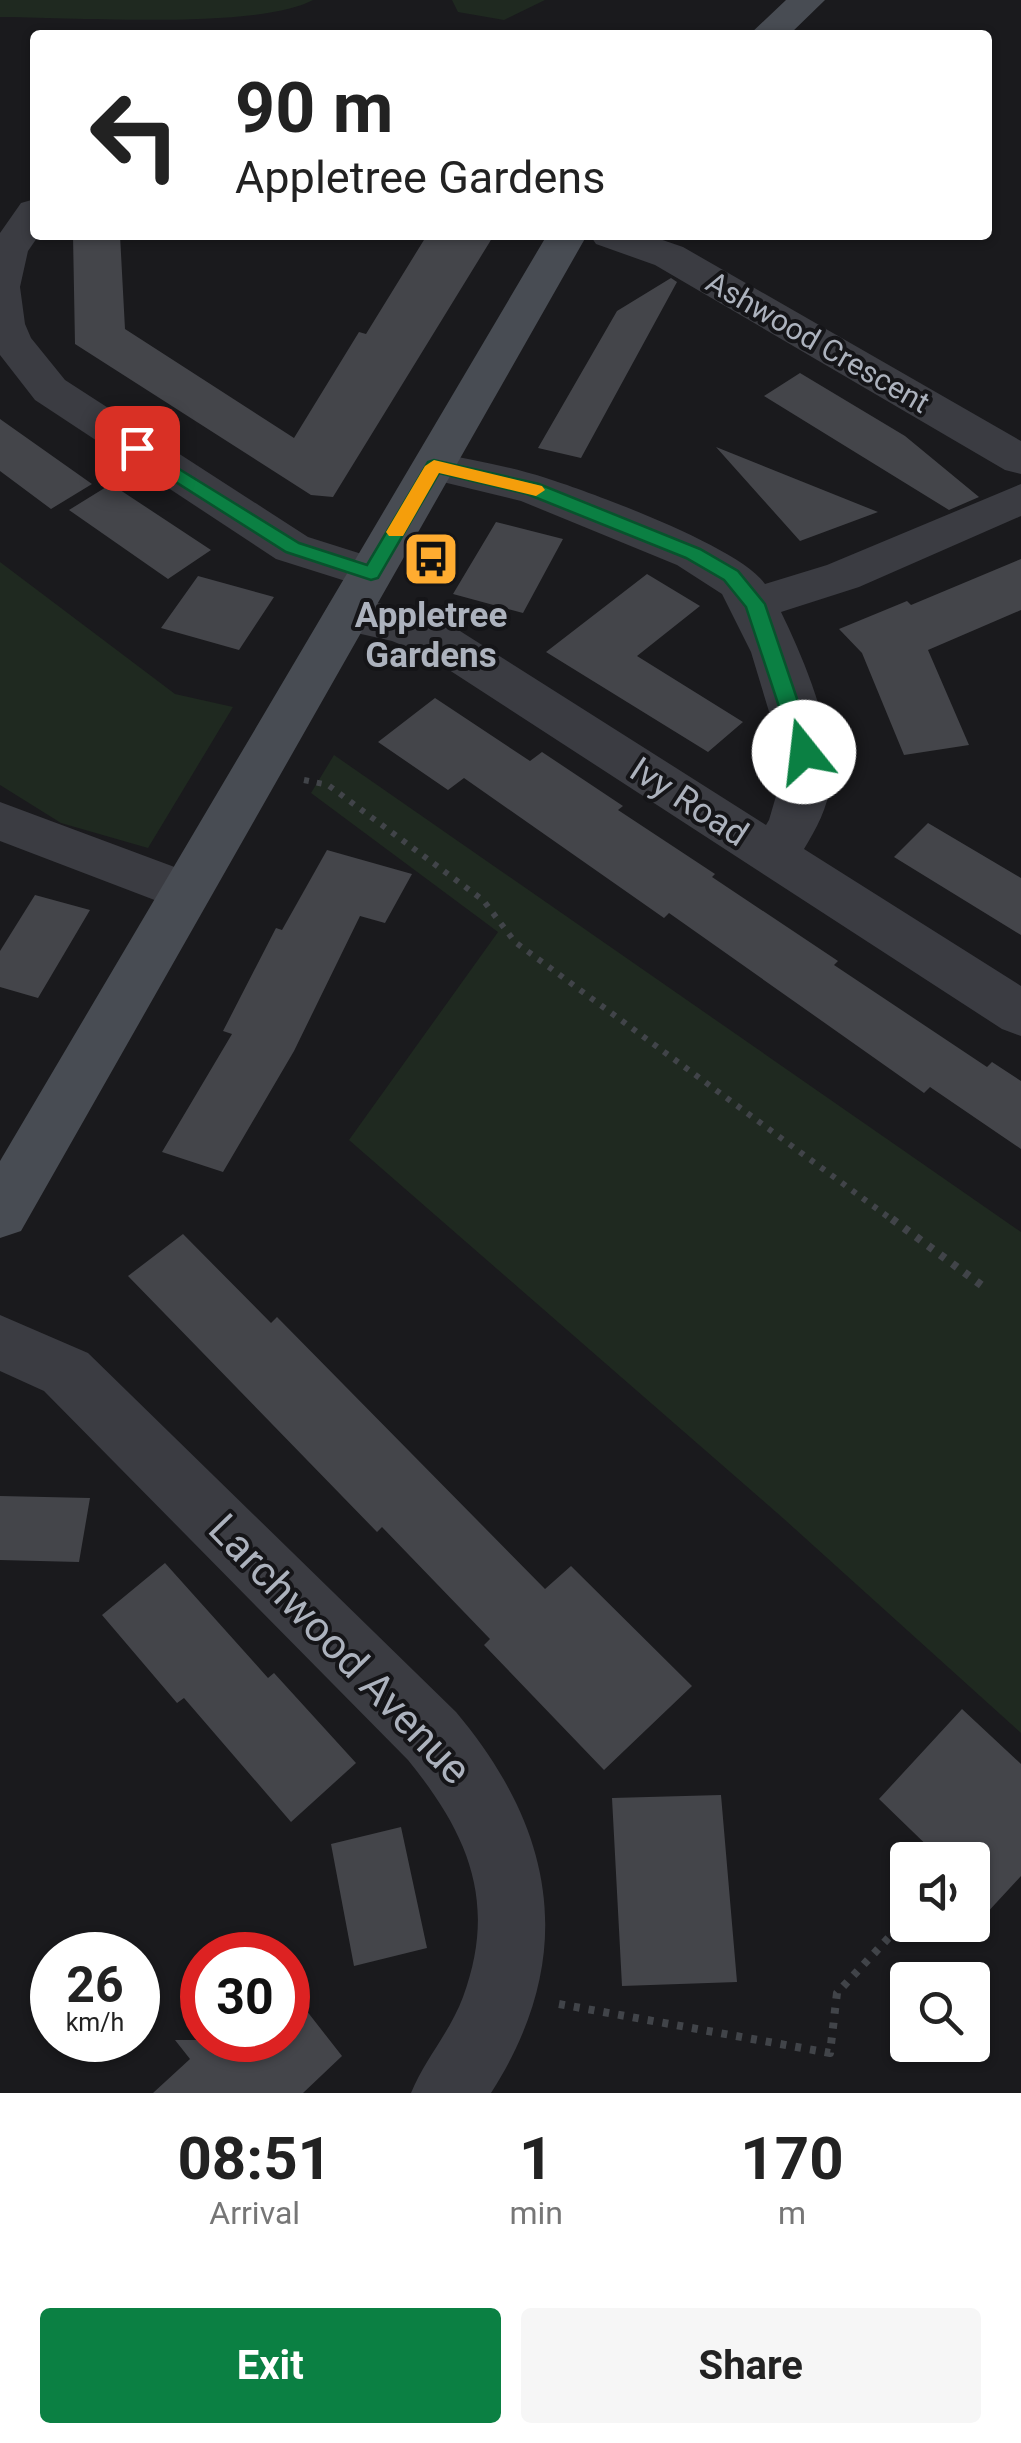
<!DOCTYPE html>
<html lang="en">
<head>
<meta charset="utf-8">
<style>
	body { margin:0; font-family:Roboto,sans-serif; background:#f6f6f6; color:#222; height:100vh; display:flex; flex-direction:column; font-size:38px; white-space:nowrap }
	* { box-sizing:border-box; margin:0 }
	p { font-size:32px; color:#767676 }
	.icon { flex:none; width:55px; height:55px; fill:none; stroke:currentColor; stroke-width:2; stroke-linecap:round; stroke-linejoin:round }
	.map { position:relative; height:2093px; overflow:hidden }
	.sheet { display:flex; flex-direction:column; background:#fff; flex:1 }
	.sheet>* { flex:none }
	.banner { position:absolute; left:30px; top:30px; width:962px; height:210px; border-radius:10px; box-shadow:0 2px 8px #0004; background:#fff; color:#222; overflow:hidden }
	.tools { position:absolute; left:890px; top:1842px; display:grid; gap:20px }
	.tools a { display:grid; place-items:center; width:100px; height:100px; border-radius:10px; background:#fff; box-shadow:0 2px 8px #0004; font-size:50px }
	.speed { position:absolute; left:30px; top:1932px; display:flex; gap:20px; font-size:50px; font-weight:700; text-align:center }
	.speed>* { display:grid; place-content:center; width:130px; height:130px; border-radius:50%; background:#fff; box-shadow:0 2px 8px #0004; line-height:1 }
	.speed small { font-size:25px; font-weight:400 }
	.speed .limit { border:15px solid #d22; background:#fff; color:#111 }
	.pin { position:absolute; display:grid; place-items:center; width:85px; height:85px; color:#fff; margin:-42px; border-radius:20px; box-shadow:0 5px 15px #0006 }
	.me { position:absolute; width:110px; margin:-55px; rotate:344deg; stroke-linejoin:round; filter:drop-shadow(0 0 8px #0008) }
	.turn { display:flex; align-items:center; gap:35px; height:210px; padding:0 40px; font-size:45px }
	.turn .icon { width:130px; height:130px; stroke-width:2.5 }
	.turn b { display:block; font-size:70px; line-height:85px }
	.eta { display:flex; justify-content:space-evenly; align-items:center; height:170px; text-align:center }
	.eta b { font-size:60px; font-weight:700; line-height:70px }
	.cta { display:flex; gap:20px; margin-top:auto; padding:20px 40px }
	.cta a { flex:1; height:115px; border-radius:10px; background:#0b8043; color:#fff; font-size:40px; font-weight:700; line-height:115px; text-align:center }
	.cta a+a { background:#f6f6f6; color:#222 }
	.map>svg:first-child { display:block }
</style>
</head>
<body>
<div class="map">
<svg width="1021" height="2093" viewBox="0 0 1021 2093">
	<rect width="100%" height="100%" fill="#1a1a1d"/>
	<path fill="#1f2920" d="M0,0H313C257,30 71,17 0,17Z
		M452,0H545L504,20L458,12Z
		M0,562L175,694L233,707L148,848L61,823L0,785Z
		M334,755L1021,1232V1733L784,1519L349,1140L498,932L311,793Z"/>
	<path fill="#44454a" d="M73,235H120L125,329L294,438L359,332L366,334L427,235H494L333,497L311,495L75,344Z
		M671,278L677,282L581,458L538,448L617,311Z
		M800,373L905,436L979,497L949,510L764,396Z
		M0,419L92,484L51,509L0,471Z
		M716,447L878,512L800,541Z
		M111,484L211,550L168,579L69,510Z
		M496,522L563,539L523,613L453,594Z
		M1021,559V610L928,650L969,745L904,755L862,653L839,629L907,601L911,605Z
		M647,574L700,606L637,656L743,722L708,752L546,652Z
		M198,576L274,597L239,650L161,628Z
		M435,698L530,761L542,752L623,806L618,810L715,874L712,877L838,961L834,965L987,1067L992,1062L1021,1081V1149L930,1087L924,1093L669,913L664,918L464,778L448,790L378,742Z
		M928,823L1021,878V935L894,857Z
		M327,850L412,874L385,923L360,916L294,1051L223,1172L162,1152L232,1034L223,1031L276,928L282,930Z
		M35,895L90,910L38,998L0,987V951Z
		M183,1234L271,1323L277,1317L545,1589L571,1566L692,1686L604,1770L484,1645L490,1639L382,1527L377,1532L128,1276Z
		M0,1496L90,1498L79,1562L0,1560Z
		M165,1563L268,1678L274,1673L356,1763L291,1822L184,1698L177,1703L102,1615Z
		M962,1709L1021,1764V1876L972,1929V1860H942L879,1799Z
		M721,1795L737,1982L622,1986L612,1798Z
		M401,1827L427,1948L354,1966L331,1844Z
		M288,1987L342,2056L303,2093H153L190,2059L175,2040H288Z"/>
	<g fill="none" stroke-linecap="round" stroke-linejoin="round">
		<path stroke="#414449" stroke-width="6" stroke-dasharray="5 8" stroke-linecap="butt" d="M304,780L328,785L483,900L515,942L895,1222"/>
		<path stroke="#414449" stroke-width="8" stroke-dasharray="6 9" stroke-linecap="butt" d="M892,1219L988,1290
			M559,2004L830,2053L837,1993L908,1917"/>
		<path fill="#3b3c42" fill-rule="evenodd" d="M35,199V235H39L28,251L20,287L25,324L31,338L65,380L308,537L387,562L394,573L387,584L371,589L276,559L35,400L0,355V233L21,203Z
			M590,235H648L683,247L1021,441V474L1005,470L655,265L596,244Z
			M434,452C471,460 510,466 546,478C593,493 740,547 765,584L827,565L1021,484V516L859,587L781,612C803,657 836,735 830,784C828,808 816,829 804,849L1021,986V1036L1002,1029L426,655L392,641L330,627L323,615L330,603C370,592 422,617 460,631L766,825L769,820L781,779L777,738L751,652L722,594L677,565L521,501L418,476L412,466L418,456Z
			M0,802L204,878L212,892L204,906L186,912L0,841Z
			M0,1315L88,1353L456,1712C556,1831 578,1957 491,2093H411C425,2059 450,2032 463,1997C498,1902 468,1834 408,1760L44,1391L0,1371Z"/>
		<path fill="#484c53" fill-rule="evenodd" d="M786,0H825L789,35H749Z
			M547,235H587L21,1231L0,1238V1161Z"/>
	</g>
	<path fill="#0b8043" stroke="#07532c" stroke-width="2.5" d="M137,443L299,543L367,565L428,462L434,460L539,484L700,549L738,571L765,604L815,752L804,759L794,752L746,607L724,580L686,558L527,494L439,473L378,578L371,580L286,552L130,453V444Z"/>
	<path fill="#f59e0b" d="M434,460L542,486L545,490L536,496L439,473L403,536H389L386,532L425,466Z"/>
	<defs>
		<g id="bus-square" transform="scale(2.875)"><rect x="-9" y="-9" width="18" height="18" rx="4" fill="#ffac30" stroke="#151518"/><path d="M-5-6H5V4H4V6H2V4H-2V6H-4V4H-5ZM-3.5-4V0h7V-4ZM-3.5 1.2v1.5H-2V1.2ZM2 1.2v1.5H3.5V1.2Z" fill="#111"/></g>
	</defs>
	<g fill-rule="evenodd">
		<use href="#bus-square" x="431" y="559"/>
	</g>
	<g text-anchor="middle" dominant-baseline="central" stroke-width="8" stroke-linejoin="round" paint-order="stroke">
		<g font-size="30" fill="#acb2bd" stroke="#151518">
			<text transform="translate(818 342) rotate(30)">Ashwood Crescent</text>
		</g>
		<g font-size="35" font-weight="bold" fill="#acb2bd" stroke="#151518">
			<text x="431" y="615">Appletree<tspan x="431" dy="40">Gardens</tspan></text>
		</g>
		<g font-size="35" fill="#acb2bd" stroke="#151518">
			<text transform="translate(689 802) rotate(33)">Ivy Road</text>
		</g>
		<g font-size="42" fill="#acb2bd" stroke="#151518">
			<text transform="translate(340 1649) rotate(46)">Larchwood Avenue</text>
		</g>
	</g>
</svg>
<div class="tools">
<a><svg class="icon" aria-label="sound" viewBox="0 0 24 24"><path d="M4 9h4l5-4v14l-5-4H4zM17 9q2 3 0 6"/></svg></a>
<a><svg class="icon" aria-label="search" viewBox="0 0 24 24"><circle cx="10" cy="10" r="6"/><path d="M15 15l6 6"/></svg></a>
</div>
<div class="speed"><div>26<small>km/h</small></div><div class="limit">30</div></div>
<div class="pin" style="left:137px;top:448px;background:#d93025"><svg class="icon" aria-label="arrive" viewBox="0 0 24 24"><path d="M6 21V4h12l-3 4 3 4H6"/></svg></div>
<svg class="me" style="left:804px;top:752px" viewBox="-20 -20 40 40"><circle r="19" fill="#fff"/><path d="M0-13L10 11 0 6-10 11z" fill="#0b8043"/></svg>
<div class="banner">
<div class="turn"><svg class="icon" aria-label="left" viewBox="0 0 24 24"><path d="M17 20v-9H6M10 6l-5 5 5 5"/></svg><div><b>90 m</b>Appletree Gardens</div></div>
</div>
</div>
<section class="sheet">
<div class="eta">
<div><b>08:51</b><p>Arrival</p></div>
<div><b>1</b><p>min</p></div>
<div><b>170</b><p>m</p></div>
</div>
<div class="cta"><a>Exit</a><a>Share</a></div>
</section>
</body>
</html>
